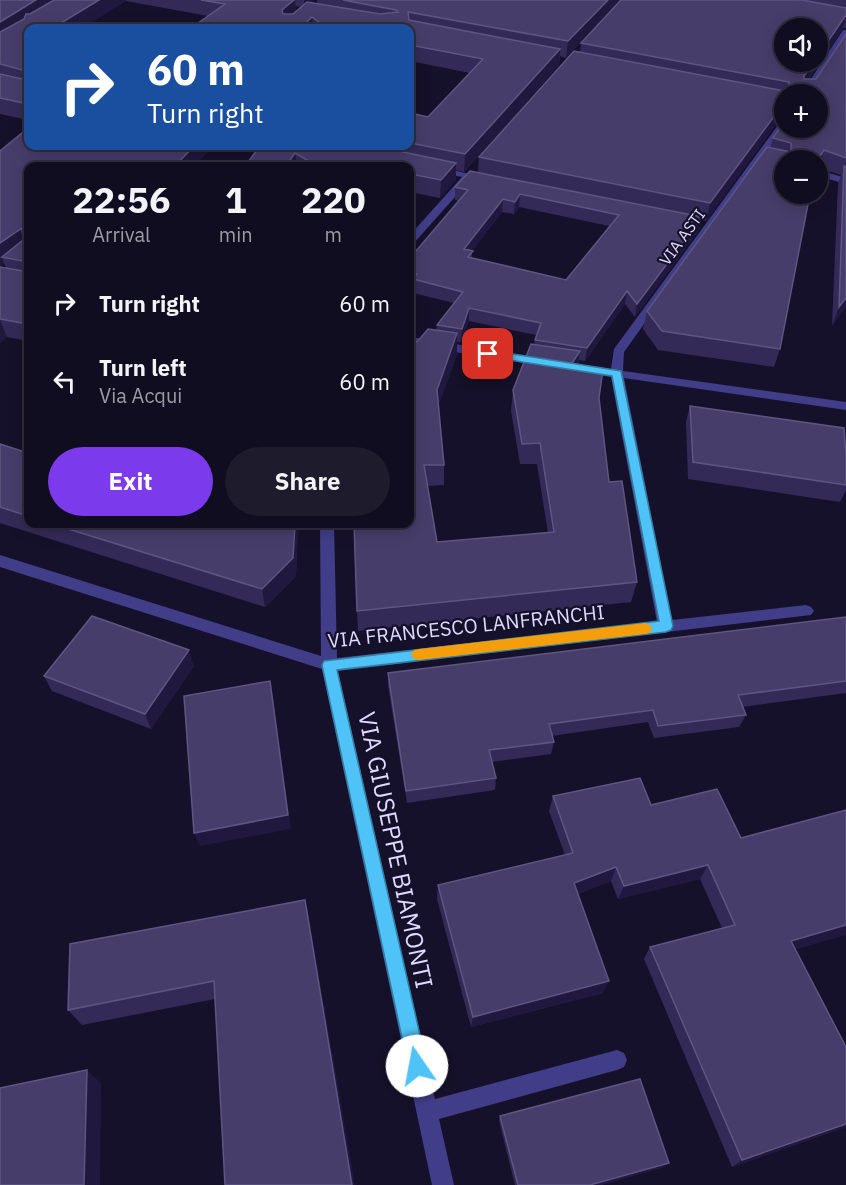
<!DOCTYPE html>
<html lang="en">
<head>
<meta charset="utf-8">
<style>
	body { margin:0; font-family:"IBM Plex Sans",sans-serif; background:#1e1b2d; color:#f1f3f6; height:100vh; display:flex; flex-direction:column; font-size:22px; white-space:nowrap }
	* { box-sizing:border-box; margin:0 }
	p { font-size:20px; color:#9c9ca5 }
	.icon { flex:none; width:33px; height:33px; fill:none; stroke:currentColor; stroke-width:2; stroke-linecap:round; stroke-linejoin:round }
	.map { position:relative; flex:1; overflow:hidden }
	.drawer { position:absolute; left:24px; top:162px; width:390px; height:366px; display:flex; flex-direction:column; background:#100d20; border-radius:12px; box-shadow:0 3px 15px #0003,0 0 0 2px #302d3e }
	.drawer>* { flex:none }
	.banner { position:absolute; left:24px; top:24px; width:390px; height:126px; border-radius:12px; box-shadow:0 3px 15px #0003,0 0 0 2px #302d3e; background:#1a4fa0; color:#fff; overflow:hidden }
	.controls { position:absolute; left:774px; top:18px; display:grid; gap:12px }
	.controls a { display:grid; place-items:center; width:54px; height:54px; border-radius:50%; background:#100d20; box-shadow:0 3px 15px #0003,0 0 0 2px #302d3e; font-size:30px }
	.pin { position:absolute; display:grid; place-items:center; width:51px; height:51px; color:#fff; margin:-26px; border-radius:12px; box-shadow:0 3px 9px #0006 }
	.me { position:absolute; width:66px; margin:-33px; rotate:348deg; stroke-linejoin:round; filter:drop-shadow(0 0 4px #0008) }
	.turn { display:flex; align-items:center; gap:21px; height:126px; padding:0 24px; font-size:27px }
	.turn .icon { width:78px; height:78px; stroke-width:2.5 }
	.turn b { display:block; font-size:42px; line-height:51px }
	.eta { display:flex; justify-content:space-evenly; align-items:center; height:102px; text-align:center }
	.eta b { font-size:36px; font-weight:700; line-height:42px }
	.cta { display:flex; gap:12px; margin-top:auto; padding:12px 24px }
	.cta a { flex:1; height:69px; border-radius:36px; background:#7c3aed; color:#fff; font-size:24px; font-weight:700; line-height:69px; text-align:center }
	.cta a+a { background:#1e1b2d; color:#f1f3f6 }
	ul { padding:0; list-style:none }
	li { display:flex; align-items:center; gap:18px; height:78px; padding:0 24px }
	li div { flex:1 }
	li b { display:block; font-size:22px }
	li em { font-style:normal }
	.map>svg:first-child { display:block }
</style>
</head>
<body>
<div class="map">
<svg width="846" height="1185" viewBox="0 0 846 1185">
	<rect width="100%" height="100%" fill="#16112a"/>
	<g fill="none" stroke-linecap="round" stroke-linejoin="round">
		<path fill="#413d88" fill-rule="evenodd" d="M843,30H846V38L809,94H801Z
			M784,120L785,128L624,352L623,371L846,402V410L624,378L672,620L806,605L811,607L814,611L811,615L338,671L435,1099L617,1050L624,1053L627,1060L624,1067L617,1070L439,1119L454,1185H432L322,669L0,567V555L321,656L320,524H334L337,658L657,622L611,377L585,373L579,369L585,365L611,369L614,349L781,121Z
			M437,166L489,179L484,182L471,179L414,243L410,244V235L462,177L434,171L432,169Z
			M818,170L846,178V184L818,176Z
			M410,337L543,358L549,362L543,366L410,345Z"/>
	</g>
	<path fill="#342a58" fill-rule="evenodd" d="M0,0H313L311,2L317,3V0H621L566,58L560,56L559,65L464,172L456,170V180L440,198L410,192V166H245L260,146H410V113L428,117L470,73L410,61V28H191L208,16L126,1L28,28V120L0,114ZM295,6L301,7L296,11Z
		M621,0H846V28H843L809,79H816L846,34V306L832,326L838,184L841,175L819,168L818,170V160H784L780,349L774,367L658,350L643,329L647,311L770,148L773,138L818,128L784,94L779,120L706,221L701,220L699,230L635,317L625,304L585,361L579,360L578,366L599,398L609,482L637,582L631,602L358,631L357,611L417,342L436,330L437,325L454,303L413,293V287L410,286V258L458,201L455,200V187L478,172L479,157L580,52L581,43ZM519,207L609,226L566,280L472,258V251L502,212L514,214ZM469,321L536,335L534,345L513,390L511,411L520,464H537L548,533L437,542L428,486L444,485V465L438,406L457,354V342H461Z
		M213,146L194,166H28V341L7,337L0,343V267L6,268L4,263L0,266V151Z
		M690,406L846,455V490L840,502L688,479L686,422Z
		M0,444L28,453V524H298L296,576L265,607L0,523Z
		M846,617V693L742,707L746,715L739,727L654,738L648,722L552,736L554,742L551,754L492,762L496,778L495,790L407,803L388,686V673Z
		M194,666L151,729L52,691L44,676Z
		M553,796L651,805L795,950L846,1047V1127L732,1167L644,959L650,947L722,928L700,879L618,899L611,881L578,894L603,993L471,1027L437,899L438,885L565,855L549,811Z
		M305,900L309,918L215,999L82,1025L68,1010Z
		M500,1116L664,1167L601,1185H515L499,1121Z"/>
	<path fill="#20183e" d="M36,0H66L0,41V22Z
		M99,0H126V1L83,28H53Z
		M295,0L296,15L284,26L282,10Z
		M304,0H313L304,8Z
		M608,0H621L566,58L568,41Z
		M846,15V18L843,28L799,93L804,76L814,62H818V56Z
		M312,17L313,28H301Z
		M560,49L559,65L464,172L465,154Z
		M784,103V118L779,120L706,221L710,203Z
		M119,146H144L122,164L117,150V147Z
		M194,146H213L194,166H175Z
		M824,150L819,168L818,170L821,155Z
		M295,153L297,166H286Z
		M456,163V180L440,198L441,180Z
		M520,194L519,207L514,214L515,202Z
		M503,199L502,212L463,263L464,249Z
		M702,217L699,230L635,317L637,304Z
		M22,228L28,246L2,257L4,263L0,266V243Z
		M627,291L625,304L585,361L587,348Z
		M846,298V306L832,326L839,307Z
		M469,308V321L461,342L462,329Z
		M0,320L7,337L0,343Z
		M457,333V354L436,411L437,390Z
		M580,351L577,372L571,365Z
		M295,524H298L296,576L265,607L262,589Z
		M189,650L194,666L151,729L145,714Z
		M270,681L273,696L291,829L200,846L194,833Z
		M708,865L700,879L618,899L624,886Z
		M616,867L611,881L570,897L574,883Z
		M305,900L309,918L355,1185H352Z
		M846,925V935L780,954L791,941Z
		M609,981L603,993L471,1027L473,1017Z
		M87,1070L101,1083L100,1185H84Z
		M846,1124V1127L732,1167L742,1160Z
		M669,1163L664,1167L601,1185H590Z"/>
	<path fill="#463d6a" stroke="#5e5681" stroke-width="1.5" fill-rule="evenodd" d="M0,0H36L0,22Z
		M54,0H99L53,28H28V104L0,98V74L22,79L25,76L23,70L0,64V32L24,19L26,14H30Z
		M201,0H294L282,10L283,14H293L307,2L380,14L398,12L396,10L343,0H608L568,41L408,12L409,20L560,49L465,154L410,143V113L428,117L483,59L410,45V28H327L312,17L301,28H191L225,4Z
		M621,0H802L846,8V15L818,56V28H784V62H814L804,76V79H816L846,34V158L824,150L821,155H817L816,160H784V194H810L780,349L662,331L647,311L767,147L791,152V143L773,138L784,122V128H818V94H784V103L710,203L479,157L574,51L790,92L789,82L581,43Z
		M28,128V146H119L117,147V150H129L135,146H194L175,166H28V324L0,319V267L23,271V261L2,257L23,240L22,228L0,243V151Z
		M260,146H374L456,163L441,180L410,174V166H317L295,153L286,166H245Z
		M844,166L846,167V298L839,307Z
		M470,171L702,217L637,304L627,291L587,348L535,340L541,323L469,308L462,329L437,325L463,292L413,279L417,274L410,273V258L468,190L455,187ZM520,194L619,215L566,280L468,257L473,251L464,249L503,199L515,202Z
		M428,329L457,333L437,390L444,465H424L437,542L554,532L540,443L522,444L513,390L531,344L580,351L571,365L603,369L599,398L609,482L622,481L637,582L357,611L354,524H410V341L417,342Z
		M690,406L844,428L846,455V485L693,462Z
		M0,444L28,453V516L0,507Z
		M52,524H295L293,558L262,589Z
		M92,616L189,650L145,714L44,676Z
		M846,617V681L738,695L746,715L658,726L653,710L549,724L554,742L489,750L496,778L406,791L388,673Z
		M270,681L288,815L194,833L184,696Z
		M640,778L651,805L717,789L741,838L846,810V925L791,941L846,1047V1124L742,1160L650,947L735,925L708,865L624,886L616,867L574,883L609,981L473,1017L438,885L573,853L553,796Z
		M305,900L352,1185H225L214,981L68,1010L70,944Z
		M87,1070L84,1185H0V1088Z
		M640,1079L669,1163L590,1185H518L500,1116Z"/>
	<path fill="#4fc3f7" stroke="#337fa1" stroke-width="1.5" d="M488,350L621,371L673,626L671,630L666,632L337,670L427,1066L424,1073L417,1076L411,1073L408,1066L322,665L324,661L659,621L612,376L484,356V351Z"/>
	<path fill="#f59e0b" d="M645,623L650,625L652,629L650,633L645,634L419,660L414,659L411,654L414,650L419,649Z"/>
	<g text-anchor="middle" dominant-baseline="central" stroke-width="4.5" stroke-linejoin="round" paint-order="stroke">
		<g font-size="16" fill="#dfdaff" stroke="#16112a">
			<text transform="translate(682 237) rotate(-54)">VIA ASTI</text>
		</g>
		<g font-size="20" fill="#dfdaff" stroke="#16112a">
			<text transform="translate(466 626) rotate(-6)">VIA FRANCESCO LANFRANCHI</text>
		</g>
		<g font-size="24" fill="#dfdaff" stroke="#16112a">
			<text transform="translate(396 850) rotate(78)">VIA GIUSEPPE BIAMONTI</text>
		</g>
	</g>
</svg>
<div class="controls">
<a><svg class="icon" aria-label="sound" viewBox="0 0 24 24"><path d="M4 9h4l5-4v14l-5-4H4zM17 9q2 3 0 6"/></svg></a>
<a>+</a>
<a>−</a>
</div>
<div class="pin" style="left:488px;top:354px;background:#d93025"><svg class="icon" aria-label="arrive" viewBox="0 0 24 24"><path d="M6 21V4h12l-3 4 3 4H6"/></svg></div>
<svg class="me" style="left:417px;top:1066px" viewBox="-20 -20 40 40"><circle r="19" fill="#fff"/><path d="M0-13L10 11 0 6-10 11z" fill="#4fc3f7"/></svg>
<div class="banner">
<div class="turn"><svg class="icon" aria-label="right" viewBox="0 0 24 24"><path d="M7 20v-9h11M14 6l5 5-5 5"/></svg><div><b>60 m</b>Turn right</div></div>
</div>
<section class="drawer">
<div class="eta">
<div><b>22:56</b><p>Arrival</p></div>
<div><b>1</b><p>min</p></div>
<div><b>220</b><p>m</p></div>
</div>
<ul>
<li><svg class="icon" aria-label="right" viewBox="0 0 24 24"><path d="M7 20v-9h11M14 6l5 5-5 5"/></svg><div><b>Turn right</b></div><em>60 m</em></li>
<li><svg class="icon" aria-label="left" viewBox="0 0 24 24"><path d="M17 20v-9H6M10 6l-5 5 5 5"/></svg><div><b>Turn left</b><p>Via Acqui</p></div><em>60 m</em></li>
</ul>
<div class="cta"><a>Exit</a><a>Share</a></div>
</section>
</div>
</body>
</html>
